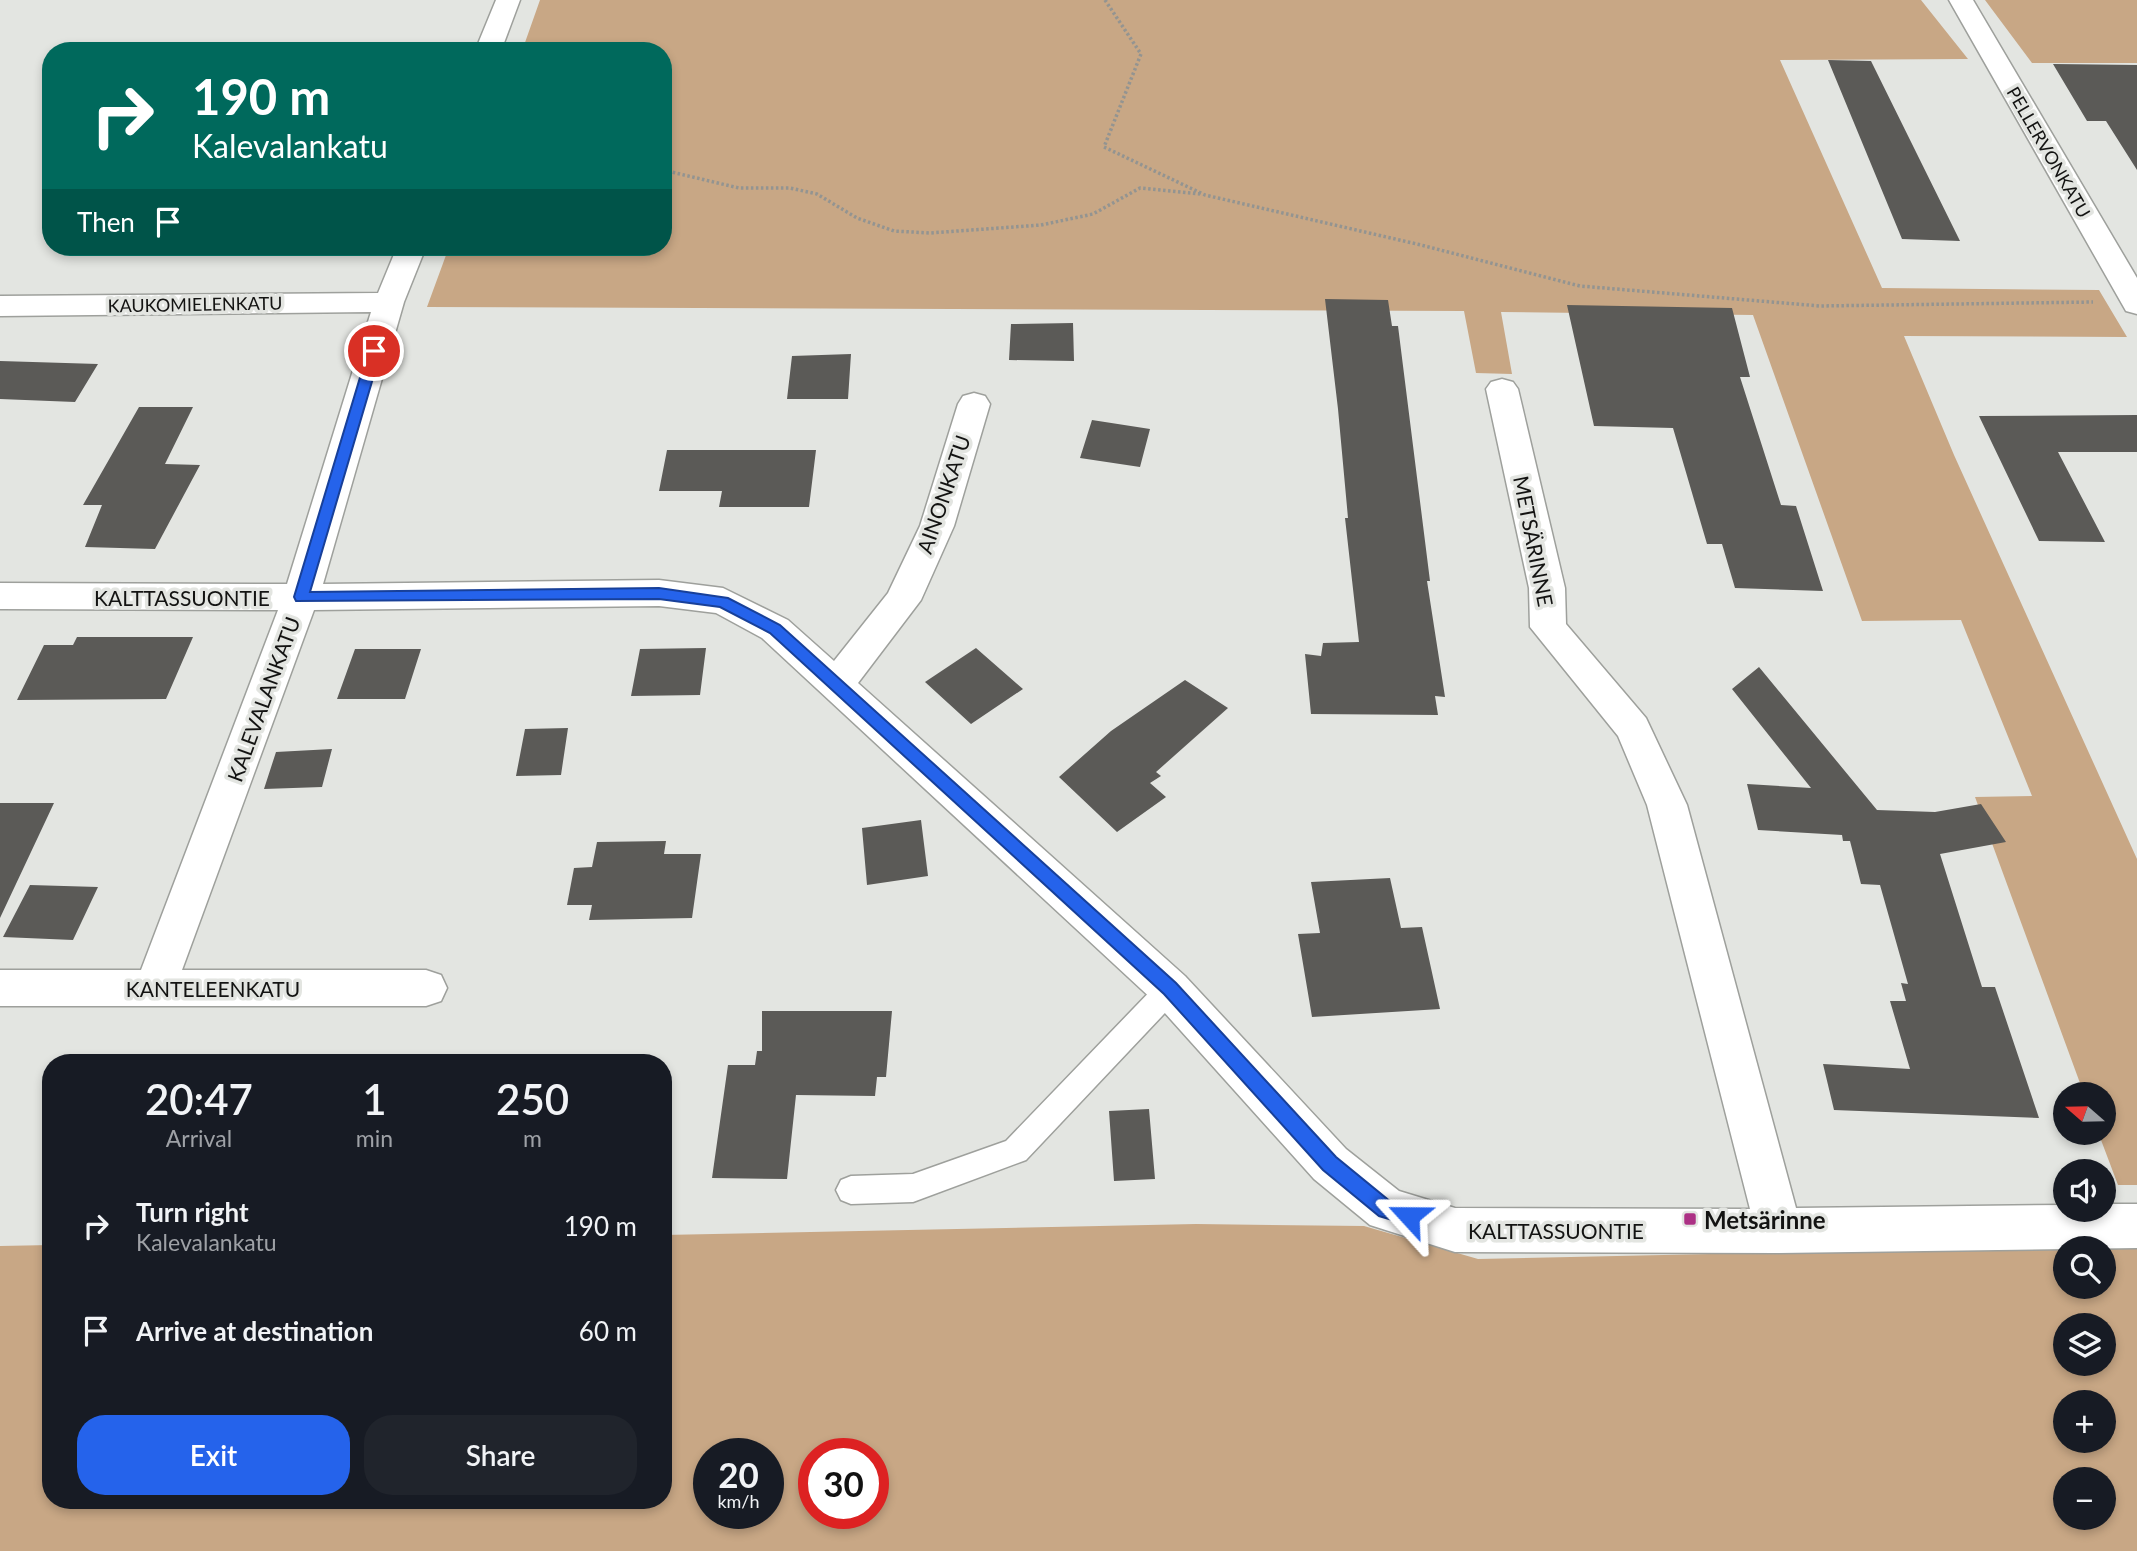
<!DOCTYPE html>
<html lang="en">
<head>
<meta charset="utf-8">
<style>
	body { margin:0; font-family:Lato,sans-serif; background:#20242c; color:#f1f3f6; height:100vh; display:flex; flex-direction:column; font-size:26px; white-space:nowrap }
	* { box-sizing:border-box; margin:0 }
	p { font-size:23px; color:#9ea1a6 }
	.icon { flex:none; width:38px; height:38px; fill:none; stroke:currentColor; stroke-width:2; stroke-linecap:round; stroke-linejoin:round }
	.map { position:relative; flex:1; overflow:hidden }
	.side { position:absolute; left:42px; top:1054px; width:630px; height:455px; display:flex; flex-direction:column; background:#171b24; border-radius:28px; box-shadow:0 4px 10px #0003 }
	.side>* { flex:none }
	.hud { position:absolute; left:42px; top:42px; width:630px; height:214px; border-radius:28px; box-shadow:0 4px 10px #0003; background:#00695c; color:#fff; overflow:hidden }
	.needle { width:46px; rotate:290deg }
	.buttons { position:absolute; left:2053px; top:1082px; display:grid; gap:14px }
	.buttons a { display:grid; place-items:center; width:63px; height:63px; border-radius:50%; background:#171b24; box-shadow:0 4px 10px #0003; font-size:35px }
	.speed { position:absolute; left:693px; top:1438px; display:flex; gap:14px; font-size:35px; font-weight:700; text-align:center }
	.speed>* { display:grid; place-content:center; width:91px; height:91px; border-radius:50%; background:#171b24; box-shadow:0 4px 10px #0003; line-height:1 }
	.speed small { font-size:18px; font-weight:400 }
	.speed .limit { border:10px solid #d22; background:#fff; color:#111 }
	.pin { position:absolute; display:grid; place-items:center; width:60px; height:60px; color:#fff; margin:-30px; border:4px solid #fff; border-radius:50%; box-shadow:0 2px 7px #0007 }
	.me { position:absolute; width:77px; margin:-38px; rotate:294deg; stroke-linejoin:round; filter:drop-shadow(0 0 5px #0008) }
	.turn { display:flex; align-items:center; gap:24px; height:147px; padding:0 35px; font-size:32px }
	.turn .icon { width:91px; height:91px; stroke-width:2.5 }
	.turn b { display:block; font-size:49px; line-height:60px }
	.then { display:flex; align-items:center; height:66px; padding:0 35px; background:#0003; gap:14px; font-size:26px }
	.eta { display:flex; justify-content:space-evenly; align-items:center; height:119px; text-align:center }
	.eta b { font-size:42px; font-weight:600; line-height:49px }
	.action { display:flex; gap:14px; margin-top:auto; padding:14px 35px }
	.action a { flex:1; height:80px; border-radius:28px; background:#2563eb; color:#fff; font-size:28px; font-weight:600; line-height:80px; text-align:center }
	.action a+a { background:#20242c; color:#f1f3f6 }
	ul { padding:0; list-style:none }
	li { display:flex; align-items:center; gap:21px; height:105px; padding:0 35px }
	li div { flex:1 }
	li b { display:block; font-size:26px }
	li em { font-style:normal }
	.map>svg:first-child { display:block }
</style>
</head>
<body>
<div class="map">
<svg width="2137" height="1551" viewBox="0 0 2137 1551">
	<rect width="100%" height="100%" fill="#e3e5e1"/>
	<path fill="#c8a785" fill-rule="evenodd" d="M540,0H1921L1968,59L1780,60L1882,288L2099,290L2127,337L1904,336L1954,455L2137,859V1185H2118L2098,1132H2104V1094H2084L1975,797L2032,796L1961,620L1862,621L1753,315L1501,312L1512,374L1476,373L1464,311L427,307L449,247H663V51H522Z
		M1985,0H2137V63H2032Z
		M1196,1224L1364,1226L1478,1259L2137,1245V1551H0V1246L51,1245V1500H663V1235ZM2065,1248H2104V1286H2065ZM2065,1325H2104V1363H2065ZM2065,1402H2104V1440H2065ZM709,1454H768V1514H709ZM814,1454H873V1514H814ZM2065,1479H2104V1517H2065Z"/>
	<path fill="#5b5a57" d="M1828,60L1871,61L1960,241L1902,239Z
		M2053,64L2137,65V170L2106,121H2087Z
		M1325,299L1388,300L1392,326H1398L1430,581H1427L1445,697L1435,696L1438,715L1311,714L1305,654L1321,656L1323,643L1359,642L1345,518H1348L1338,409Z
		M1567,305L1732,308L1750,377H1740L1781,505L1796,506L1823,591L1735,588L1722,544H1707L1673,428L1594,426Z
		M1073,323L1074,361L1009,360L1011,324Z
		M851,354L848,399H787L792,356Z
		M0,361L98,364L75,402L0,399Z
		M139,407H193L165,464L200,465L155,549L85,547L102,505H83Z
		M2137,415V452H2058L2105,542L2039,541L1979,416Z
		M1092,420L1150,429L1140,467L1080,458Z
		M667,450H816L809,507H719L722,491H659Z
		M77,637H193L166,699L17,700L44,645H73Z
		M706,648L700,695L631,696L640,649Z
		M976,648L1023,689L971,724L925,682Z
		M355,649H421L405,699H337Z
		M1759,667L1877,810L1935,812L1981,804L2006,842L1940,854L1982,987H1995L2039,1118L1834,1110L1823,1064L1910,1069L1890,1001H1906L1901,983L1908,984L1880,885L1861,884L1850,841H1843L1842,835L1758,830L1747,784L1811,788L1732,689Z
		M1185,680L1228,708L1156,772L1161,776L1150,783L1166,797L1117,832L1059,777L1111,731Z
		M568,728L561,775L516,776L525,729Z
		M332,749L322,787L264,789L276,752Z
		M0,803H54L0,918Z
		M921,820L928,876L867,885L862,828Z
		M666,841L664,854H701L692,918L589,920L592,905H567L574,868L592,867L597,842Z
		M1390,878L1401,928L1422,927L1440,1009L1312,1017L1298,934L1320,933L1311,882Z
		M30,885L98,887L73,940L3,937Z
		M762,1011H892L886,1077H877L875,1096L796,1095L787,1179L712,1178L728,1065H755L757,1051H762Z
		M1149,1109L1155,1179L1114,1181L1109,1111Z"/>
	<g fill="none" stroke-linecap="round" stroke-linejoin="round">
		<g stroke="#9ea09c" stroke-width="3">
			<path id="lane" d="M1170,977L1180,981L1183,989L1180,997L1026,1160L913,1202L851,1204L841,1200L836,1190L841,1180L851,1176L913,1174L1006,1141L1160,981Z"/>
		</g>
		<g stroke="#9ea09c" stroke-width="3">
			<path id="street" d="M496,0H520L501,51H475Z
				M1949,0H1973L2137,278V314L2126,311L2122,304Z
				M397,247H426L404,302L323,584L659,580L723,588L788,620L834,661L888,593L920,526L958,404L963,396L974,393L985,396L990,404L954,526L921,600L858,683L1185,976L1346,1149L1399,1191L1455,1208L1750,1209L1647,805L1618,736L1530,627L1529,588L1486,389L1491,382L1502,379L1513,382L1518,389L1565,588L1566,624L1646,718L1687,805L1796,1208L2065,1205V1209H2104V1204H2137V1248L1779,1253L1455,1252L1370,1225L1314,1179L1155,1002L762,638L716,613L659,606L314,610L182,970H426L441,975L447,988L441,1001L426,1006H0V970H141L278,610L0,609V583L287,584L371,312L0,316V296L378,293Z"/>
		</g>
		<path stroke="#939491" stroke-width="3.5" stroke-dasharray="2.5 2.5" stroke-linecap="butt" d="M1105,0L1141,54L1104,147L1205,195L1421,245L1580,286L1820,306L2093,302
			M663,170L739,188H790L817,194L857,218L894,231L930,233L1041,225L1093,214L1140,188L1200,194"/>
		<use href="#lane" fill="#fff" fill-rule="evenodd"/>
		<use href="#street" fill="#fff" fill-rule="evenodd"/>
	</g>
	<path fill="#2563eb" stroke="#184099" stroke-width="2" d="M374,347L381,351L310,592L659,588L728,598L780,625L1176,983L1336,1157L1391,1202L1416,1210L1418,1216L1416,1223L1409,1225L1379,1216L1323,1170L1164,994L770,633L720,607L659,599L296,601L294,597L368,351Z"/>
	<rect fill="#ac3185" stroke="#e3e5e1" stroke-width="2.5" x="1683" y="1212" width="14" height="14" rx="3.5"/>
	<g text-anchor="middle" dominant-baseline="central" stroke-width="7" stroke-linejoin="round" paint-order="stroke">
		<g font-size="18" fill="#131312" stroke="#e3e5e1">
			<text transform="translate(2049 152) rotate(60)">PELLERVONKATU</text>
			<text transform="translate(195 304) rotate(-1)">KAUKOMIELENKATU</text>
		</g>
		<g font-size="21" fill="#131312" stroke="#e3e5e1">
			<text transform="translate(943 494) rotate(-71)">AINONKATU</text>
			<text transform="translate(1534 541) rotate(79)">METSÄRINNE</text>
			<text x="182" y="597">KALTTASSUONTIE</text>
			<text transform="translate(263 699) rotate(-70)">KALEVALANKATU</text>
			<text x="213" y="988">KANTELEENKATU</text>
			<text x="1556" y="1230">KALTTASSUONTIE</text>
		</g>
		<g font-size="24" font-weight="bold" fill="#131312" stroke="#e3e5e1" text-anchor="start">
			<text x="1704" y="1219">Metsärinne</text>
		</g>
	</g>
</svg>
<div class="buttons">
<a><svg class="needle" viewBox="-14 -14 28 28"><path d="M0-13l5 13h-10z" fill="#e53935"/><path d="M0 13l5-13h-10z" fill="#9ea1a6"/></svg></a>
<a><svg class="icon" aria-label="sound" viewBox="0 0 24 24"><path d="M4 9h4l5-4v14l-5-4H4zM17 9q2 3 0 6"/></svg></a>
<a><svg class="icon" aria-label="search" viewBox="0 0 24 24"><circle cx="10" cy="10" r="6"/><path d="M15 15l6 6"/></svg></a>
<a><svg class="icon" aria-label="layers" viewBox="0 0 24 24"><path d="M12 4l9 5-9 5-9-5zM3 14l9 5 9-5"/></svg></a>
<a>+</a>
<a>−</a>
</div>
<div class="speed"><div>20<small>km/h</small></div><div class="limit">30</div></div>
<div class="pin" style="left:374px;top:351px;background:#d93025"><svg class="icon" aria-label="arrive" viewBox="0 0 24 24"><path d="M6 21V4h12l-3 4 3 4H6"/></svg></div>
<svg class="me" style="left:1409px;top:1216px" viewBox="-20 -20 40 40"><path d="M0-17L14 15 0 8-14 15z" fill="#2563eb" stroke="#fff" stroke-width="4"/></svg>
<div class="hud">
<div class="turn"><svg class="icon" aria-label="right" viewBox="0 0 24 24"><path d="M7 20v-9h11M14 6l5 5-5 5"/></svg><div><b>190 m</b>Kalevalankatu</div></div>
<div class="then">Then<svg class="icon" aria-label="arrive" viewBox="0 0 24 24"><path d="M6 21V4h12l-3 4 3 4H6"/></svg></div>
</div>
<section class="side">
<div class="eta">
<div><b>20:47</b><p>Arrival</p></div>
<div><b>1</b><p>min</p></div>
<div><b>250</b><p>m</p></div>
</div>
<ul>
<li><svg class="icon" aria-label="right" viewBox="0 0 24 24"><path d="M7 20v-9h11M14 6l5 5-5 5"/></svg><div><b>Turn right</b><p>Kalevalankatu</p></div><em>190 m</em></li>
<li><svg class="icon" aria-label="arrive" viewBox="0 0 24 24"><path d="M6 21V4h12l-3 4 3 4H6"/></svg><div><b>Arrive at destination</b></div><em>60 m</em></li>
</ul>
<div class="action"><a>Exit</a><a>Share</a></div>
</section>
</div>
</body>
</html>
